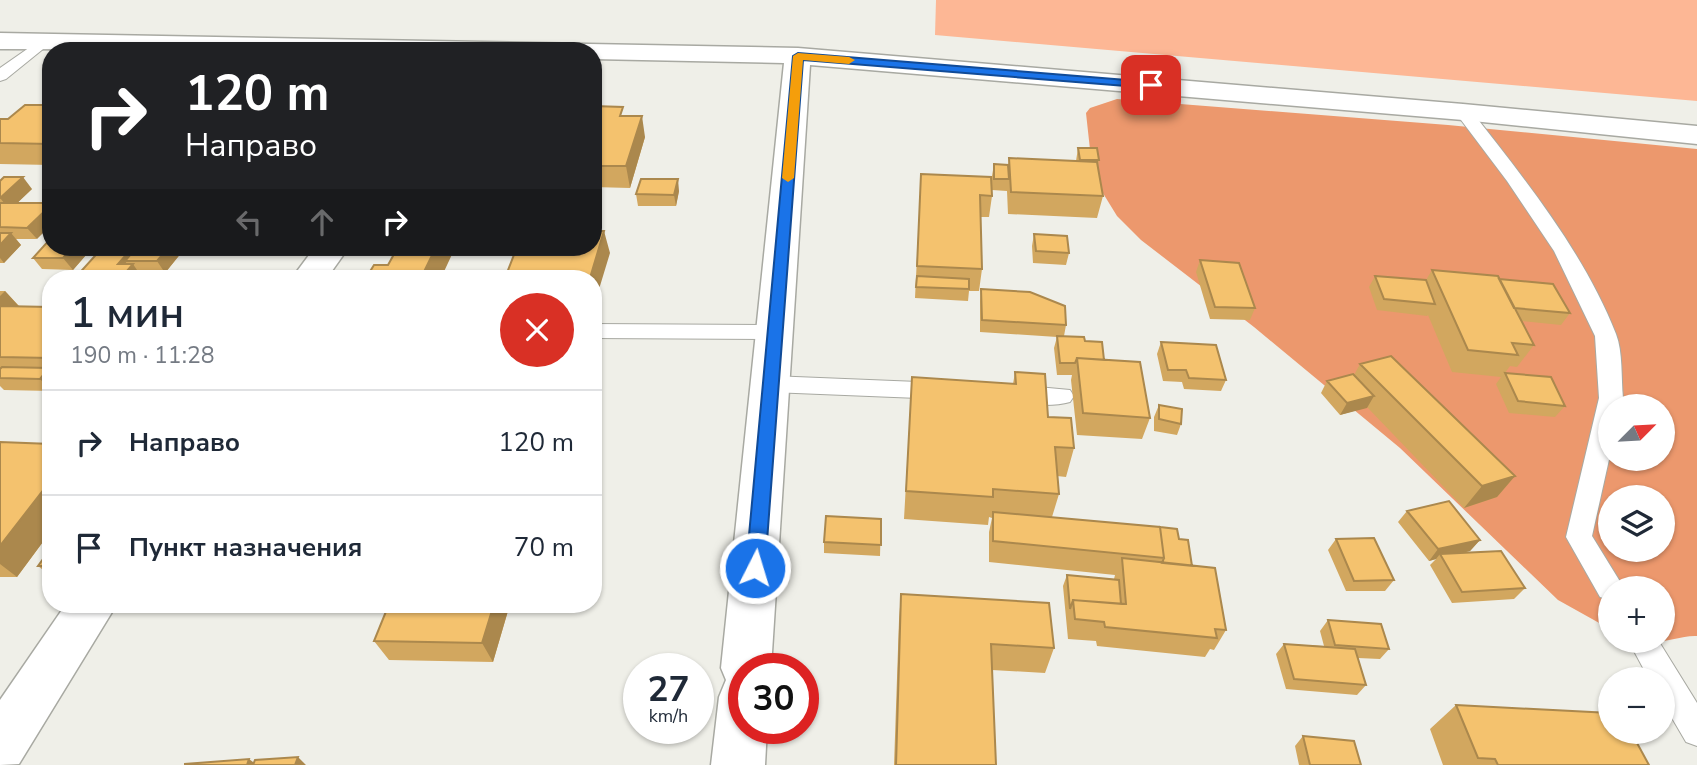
<!DOCTYPE html>
<html lang="ru">
<head>
<meta charset="utf-8">
<style>
	body { margin:0; font-family:"Nunito Sans",sans-serif; background:#f2f2f3; color:#1f2937; height:100vh; display:flex; flex-direction:column; font-size:26px; white-space:nowrap }
	* { box-sizing:border-box; margin:0 }
	p { font-size:23px; color:#747a83 }
	.icon { flex:none; width:38px; height:38px; fill:none; stroke:currentColor; stroke-width:2; stroke-linecap:round; stroke-linejoin:round }
	.map { position:relative; flex:1; overflow:hidden }
	.sheet { position:absolute; left:42px; top:270px; width:560px; height:343px; display:flex; flex-direction:column; background:#fff; border-radius:28px; box-shadow:0 2px 5px #0004 }
	.sheet>* { flex:none }
	.guide { position:absolute; left:42px; top:42px; width:560px; height:214px; border-radius:28px; box-shadow:0 2px 5px #0004; background:#202124; color:#fff; overflow:hidden }
	.needle { width:46px; rotate:66deg }
	.fabs { position:absolute; left:1598px; top:394px; display:grid; gap:14px }
	.fabs a { display:grid; place-items:center; width:77px; height:77px; border-radius:50%; background:#fff; box-shadow:0 2px 5px #0004; font-size:35px }
	.speed { position:absolute; left:623px; top:653px; display:flex; gap:14px; font-size:35px; font-weight:700; text-align:center }
	.speed>* { display:grid; place-content:center; width:91px; height:91px; border-radius:50%; background:#fff; box-shadow:0 2px 5px #0004; line-height:1 }
	.speed small { font-size:18px; font-weight:400 }
	.speed .limit { border:10px solid #d22; background:#fff; color:#111 }
	.pin { position:absolute; display:grid; place-items:center; width:60px; height:60px; color:#fff; margin:-30px; border-radius:14px; box-shadow:0 4px 10px #0006 }
	.me { position:absolute; width:77px; margin:-38px; rotate:5deg; stroke-linejoin:round; filter:drop-shadow(0 0 5px #0008) }
	.turn { display:flex; align-items:center; gap:24px; height:147px; padding:0 28px; font-size:32px }
	.turn .icon { width:91px; height:91px; stroke-width:2.5 }
	.turn b { display:block; font-size:49px; line-height:60px }
	.lanes { display:flex; align-items:center; height:66px; padding:0 28px; background:#0003; justify-content:center; gap:35px; direction:ltr }
	.lanes .off { opacity:.35 }
	.round { display:grid; place-items:center; flex:none; width:74px; height:74px; border-radius:37px; background:#f2f2f3 }
	.summary { display:flex; align-items:center; justify-content:space-between; height:119px; padding:0 28px }
	h1 { font-size:42px; font-weight:600; line-height:52px }
	ul { padding:0; list-style:none }
	li { display:flex; align-items:center; gap:21px; height:105px; padding:0 28px; border-top:2px solid #e0e1e3 }
	li div { flex:1 }
	li b { display:block; font-size:26px }
	li em { font-style:normal }
	.map>svg:first-child { display:block }
</style>
</head>
<body>
<div class="map">
<svg width="1697" height="765" viewBox="0 0 1697 765">
	<rect width="100%" height="100%" fill="#efefe8"/>
	<path fill="#fdb795" d="M936,0H1697V101L935,35Z"/>
	<path fill="#ec986d" fill-rule="evenodd" d="M1117,99L1448,125L1697,149V636C1680,635 1662,645 1646,641L1662,640V588H1610V629L1558,600L1400,448L1254,327L1141,240L1117,216L1093,177L1086,113L1090,108ZM1610,406H1662V458H1610ZM1610,497H1662V550H1610Z"/>
	<g fill="none" stroke-linecap="round" stroke-linejoin="round">
		<g stroke="#a8a9a2" stroke-width="2">
			<path id="lane" d="M43,38L50,42L48,45L6,79L0,81V68Z
				M1463,107L1469,108C1523,177 1584,252 1616,334C1623,352 1621,378 1623,398L1621,406H1610V455L1592,536L1624,588H1610V600L1600,597L1566,537L1599,398L1595,336L1554,251L1507,181L1455,112Z
				M593,324L776,325L784,327L787,332L784,337L776,339L593,338Z
				M771,376L943,383L951,385L954,391L951,397L943,399L771,392L763,390L760,384L763,378Z
				M1015,385L1070,390L1074,396L1070,402C1053,407 1024,405 1007,400L1003,394L1007,388Z
				M1628,640H1658L1697,703V746L1686,742L1662,701V679H1649Z"/>
		</g>
		<g stroke="#a8a9a2" stroke-width="3">
			<path id="street" d="M0,33L798,48L1463,104L1697,126V144L1463,120L810,65L771,668H744V728H767L765,765H711L719,697L726,680L721,668L784,63L593,59V51L0,49Z
				M315,247H349L327,278H292Z
				M66,604H117L19,764L0,765V700Z"/>
		</g>
		<use href="#lane" fill="#fff" fill-rule="evenodd"/>
		<use href="#street" fill="#fff" fill-rule="evenodd"/>
	</g>
	<path fill="#d2a75f" d="M51,105V165L0,164V119H8Z
		M593,106L645,137L630,188L593,187Z
		M1078,148L1099,160L1098,167L1103,196L1097,218L1008,214L1007,191L992,190V176L994,164L1008,167L1009,158L1076,161Z
		M921,174L992,196L989,217H980L982,269L979,291H969L968,301L915,298Z
		M0,181L32,189L17,203L37,239H16L21,245L4,263H0Z
		M679,191L676,206H638L636,194Z
		M1034,234L1069,253L1066,265L1033,263L1032,246Z
		M51,247H93L73,270L42,269L33,258Z
		M103,247H186L165,273H139L141,276Z
		M1200,260L1255,308L1250,320L1210,319L1196,272Z
		M1432,270L1499,279L1570,313L1561,325L1521,321L1534,345L1517,367L1510,366L1505,373L1565,406L1555,417L1509,413L1496,384L1501,377L1452,372L1428,315L1427,316L1377,310L1369,287L1375,276L1426,280Z
		M981,289L1066,325L1064,336L1085,341L1104,360L1150,418L1142,439L1077,435L1071,380L1072,375H1057L1054,348L1057,337L980,332V301Z
		M0,291H5L19,306L51,307V391L4,390L0,386Z
		M1161,342L1226,380L1221,391L1184,389L1182,382L1163,381L1157,354Z
		M1360,364L1515,476L1497,497L1464,508L1367,407L1340,415L1321,393L1327,381L1354,375Z
		M1015,372L1048,417L1074,448L1066,477L1057,476L1059,494L1052,517L1179,539L1192,566L1226,630L1214,650L1210,649L1205,657L1097,646L1096,641L1068,639L1063,586L1067,575L1114,579L1115,575L989,562V532L992,518L989,517L988,525L904,519L912,377L1013,384Z
		M1159,405L1181,424L1177,435L1154,431V417Z
		M0,442L51,444V531L17,577H0Z
		M1407,511L1480,540L1470,551L1461,553L1525,588L1514,599L1452,603L1430,565L1436,559L1429,561L1398,522Z
		M881,519L880,556L824,553V542Z
		M1336,539L1394,580L1385,591H1346L1328,550Z
		M51,548V576L38,566Z
		M901,594L1054,648L1045,673L992,670L996,765H894L899,620Z
		M510,604L493,662L389,660L374,641Z
		M1328,620L1389,649L1380,659L1358,658L1366,685L1357,695L1286,689L1276,654L1284,644L1324,646L1320,631Z
		M1456,705L1649,765H1443L1430,729Z
		M1303,736L1361,765H1299L1295,746Z"/>
	<path fill="#ab884d" d="M642,116L645,137L630,188L626,166Z
		M23,177L32,189L10,210L0,198Z
		M678,179L679,191L676,206L674,195Z
		M51,205V225L37,239L27,228Z
		M604,231L610,253L593,309V278H590Z
		M11,233L21,245L4,263L0,258V245Z
		M73,247H93L73,270L63,258Z
		M133,247H151L125,261L130,268L133,264L141,276L140,278H121L118,264Z
		M169,247H186L165,273L157,261Z
		M436,247H454L455,248L441,278H421Z
		M5,291L25,313L0,316V296Z
		M49,368L51,370V390L40,379Z
		M1374,396L1367,408L1340,415L1347,403Z
		M1515,476L1497,497L1464,508L1482,486Z
		M51,480V531L17,577L0,564V546Z
		M1480,540L1470,551L1442,558L1440,554L1436,559L1429,561L1438,549Z
		M494,604H510L493,662L482,643Z
		M298,757L306,765H295Z
		M249,759L257,765H247Z"/>
	<path fill="#f4c26e" stroke="#ab884d" stroke-width="2" d="M25,105H51V144L0,143V119H8Z
		M593,106L623,107L620,116H642L626,166H593Z
		M1078,148H1097L1099,160H1080Z
		M1009,158L1097,162L1103,196L1011,192Z
		M994,164L1008,165L1009,179H994Z
		M921,174L991,177L992,196L980,195L982,269L917,266Z
		M4,177H23L0,198V181Z
		M641,179H678L674,195L636,194Z
		M0,203H51V205L27,228L0,227Z
		M593,231H604L590,278H505L517,247H593Z
		M0,233H11L0,245Z
		M1034,234L1067,236L1069,253L1036,251Z
		M51,238V247H73L63,258H33Z
		M103,247H133L118,264H133L121,278H75Z
		M137,247H169L157,261H125Z
		M398,247H436L421,278H366L374,265H388Z
		M1200,260L1239,263L1255,308L1215,307Z
		M1432,270L1498,276L1534,345L1512,343L1518,355L1468,350Z
		M917,276L969,279V289L916,287Z
		M1375,276L1426,280L1435,304L1384,299Z
		M1499,279L1553,284L1570,313L1514,308Z
		M981,289L1030,292L1065,306L1066,325L982,320Z
		M0,306L51,307V358L0,357Z
		M1057,336L1084,337L1085,341L1102,342L1104,360L1077,358L1075,363H1060Z
		M1161,342L1216,345L1226,380L1189,378L1186,370H1168Z
		M1391,356L1515,476L1482,486L1360,364Z
		M1077,358L1140,362L1150,418L1083,413Z
		M2,367L49,368L40,379L0,378V369Z
		M1015,372L1045,374L1048,417L1071,418L1074,448L1055,447L1059,494L993,489V497L906,491L912,377L1016,384Z
		M1505,373L1551,377L1565,406L1518,401Z
		M1353,374L1374,396L1347,403L1327,381Z
		M1159,405L1182,409L1181,424L1159,419Z
		M0,442L51,444V480L0,546Z
		M1449,501L1480,540L1438,549L1407,511Z
		M993,512L1160,527L1164,558L993,541Z
		M826,516L881,519V545L824,542Z
		M1160,527L1177,529L1179,539L1188,540L1192,566L1162,563L1164,558Z
		M1374,538L1394,580L1354,581L1336,539Z
		M51,548V566H38Z
		M1501,551L1525,588L1462,592L1440,554Z
		M1122,558L1215,568L1226,630L1215,629L1217,638L1105,627L1104,622L1075,619L1073,600L1126,604Z
		M1067,575L1119,580L1121,604L1073,600L1070,609Z
		M901,594L1049,603L1054,648L991,644L996,765H896Z
		M389,604H494L482,643L374,641Z
		M1328,620L1381,624L1389,649L1335,645Z
		M1284,644L1355,649L1366,685L1294,679Z
		M1456,705L1610,713V732H1631L1649,765H1498L1495,759L1478,758Z
		M1303,736L1354,741L1361,765H1310Z
		M298,757L295,765H253L255,760Z
		M249,759L247,765H185V764Z"/>
	<path fill="#1a73e8" stroke="#114b97" stroke-width="2" d="M798,53L1151,82L1157,85L1151,88L803,60L765,568L762,574L755,576L748,574L746,568L793,56Z"/>
	<path fill="#f59e0b" d="M798,53L849,57L855,60L849,64L803,60L794,178L788,182L782,178L793,56Z"/>
</svg>
<div class="fabs">
<a><svg class="needle" viewBox="-14 -14 28 28"><path d="M0-13l5 13h-10z" fill="#e53935"/><path d="M0 13l5-13h-10z" fill="#747a83"/></svg></a>
<a><svg class="icon" aria-label="layers" viewBox="0 0 24 24"><path d="M12 4l9 5-9 5-9-5zM3 14l9 5 9-5"/></svg></a>
<a>+</a>
<a>−</a>
</div>
<div class="speed"><div>27<small>km/h</small></div><div class="limit">30</div></div>
<div class="pin" style="left:1151px;top:85px;background:#d93025"><svg class="icon" aria-label="arrive" viewBox="0 0 24 24"><path d="M6 21V4h12l-3 4 3 4H6"/></svg></div>
<svg class="me" style="left:755px;top:568px" viewBox="-20 -20 40 40"><circle r="17" fill="#1a73e8" stroke="#fff" stroke-width="3"/><path d="M0-11L8 9 0 5-8 9z" fill="#fff"/></svg>
<div class="guide">
<div class="turn"><svg class="icon" aria-label="right" viewBox="0 0 24 24"><path d="M7 20v-9h11M14 6l5 5-5 5"/></svg><div><b>120 m</b>Направо</div></div>
<div class="lanes"><svg class="icon off" aria-label="left" viewBox="0 0 24 24"><path d="M17 20v-9H6M10 6l-5 5 5 5"/></svg><svg class="icon off" aria-label="ahead" viewBox="0 0 24 24"><path d="M12 20V5M6 11l6-6 6 6"/></svg><svg class="icon" aria-label="right" viewBox="0 0 24 24"><path d="M7 20v-9h11M14 6l5 5-5 5"/></svg></div>
</div>
<section class="sheet">
<div class="summary"><div><h1>1 мин</h1><p>190 m · 11:28</p></div><a class="round" style="background:#d93025;color:#fff"><svg class="icon" aria-label="close" viewBox="0 0 24 24"><path d="M6 6l12 12M18 6L6 18"/></svg></a></div>
<ul>
<li><svg class="icon" aria-label="right" viewBox="0 0 24 24"><path d="M7 20v-9h11M14 6l5 5-5 5"/></svg><div><b>Направо</b></div><em>120 m</em></li>
<li><svg class="icon" aria-label="arrive" viewBox="0 0 24 24"><path d="M6 21V4h12l-3 4 3 4H6"/></svg><div><b>Пункт назначения</b></div><em>70 m</em></li>
</ul>
</section>
</div>
</body>
</html>
